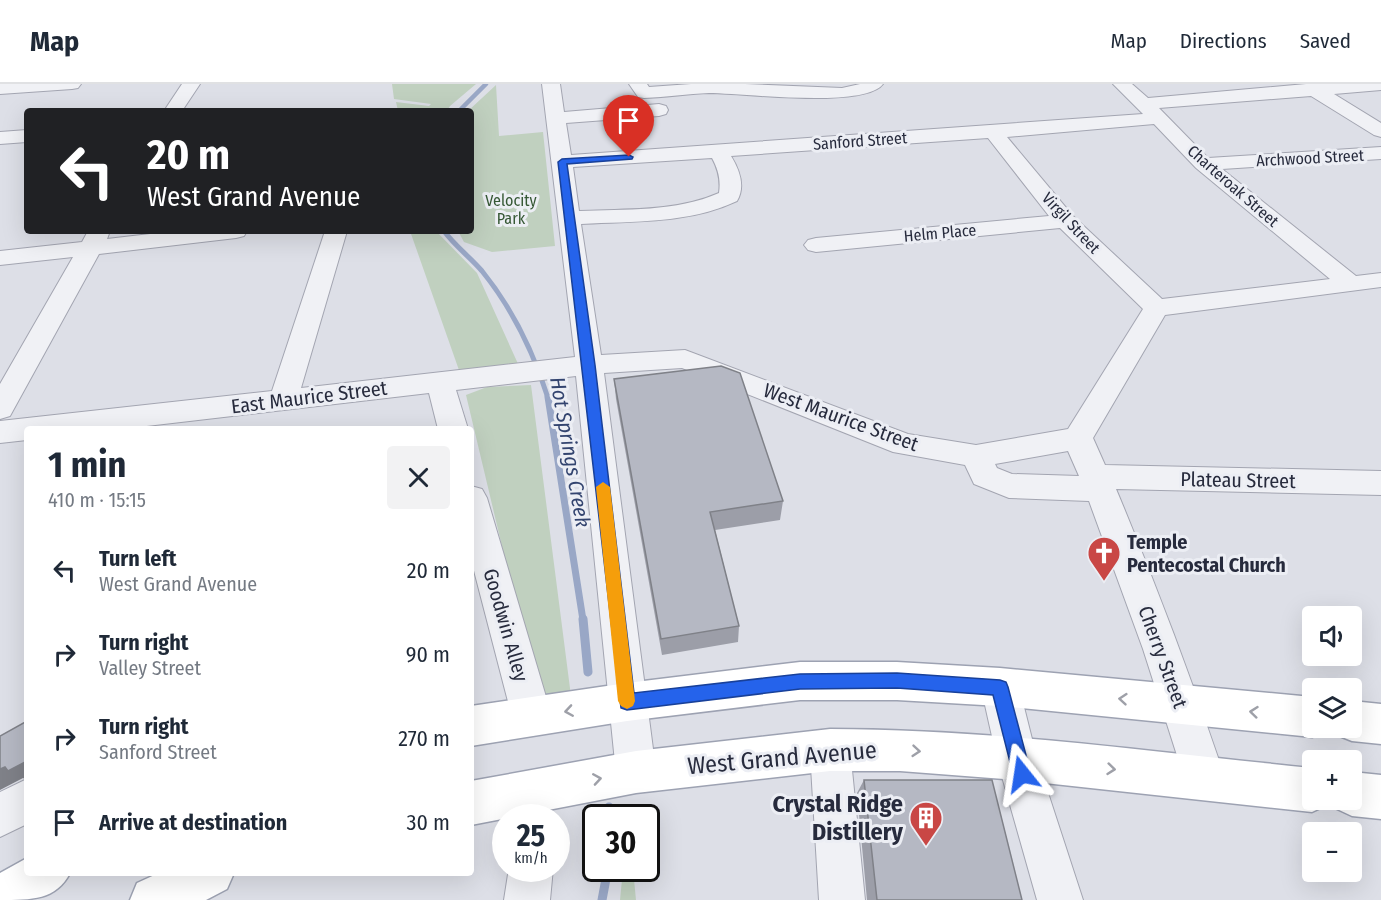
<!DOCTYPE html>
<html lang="en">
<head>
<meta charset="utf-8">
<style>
	body { margin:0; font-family:"Fira Sans Condensed",sans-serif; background:#f2f2f3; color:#1f2937; height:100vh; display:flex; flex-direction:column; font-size:22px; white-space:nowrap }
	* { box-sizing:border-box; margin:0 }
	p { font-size:20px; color:#747a83 }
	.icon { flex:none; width:33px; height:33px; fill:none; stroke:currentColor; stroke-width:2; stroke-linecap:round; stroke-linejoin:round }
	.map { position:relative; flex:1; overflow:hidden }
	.details { position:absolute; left:24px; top:342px; width:450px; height:450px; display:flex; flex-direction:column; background:#fff; border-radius:6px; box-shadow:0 6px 24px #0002 }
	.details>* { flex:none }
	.banner { position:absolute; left:24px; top:24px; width:450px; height:126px; border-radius:6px; box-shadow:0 6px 24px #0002; background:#202124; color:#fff; overflow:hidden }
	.controls { position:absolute; left:1302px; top:522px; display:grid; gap:12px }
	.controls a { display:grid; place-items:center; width:60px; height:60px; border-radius:6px; background:#fff; box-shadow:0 6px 24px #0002; font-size:30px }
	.speed { position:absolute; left:492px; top:720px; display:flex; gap:12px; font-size:30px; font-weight:700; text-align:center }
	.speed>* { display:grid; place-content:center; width:78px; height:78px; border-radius:50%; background:#fff; box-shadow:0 6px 24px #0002; line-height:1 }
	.speed small { font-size:15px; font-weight:400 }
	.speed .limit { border:3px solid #111; border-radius:9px; background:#fff; color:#111 }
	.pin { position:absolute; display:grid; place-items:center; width:51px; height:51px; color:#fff; margin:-62px -26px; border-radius:50% 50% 50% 0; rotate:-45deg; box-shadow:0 0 6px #0007 }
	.pin .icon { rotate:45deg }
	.me { position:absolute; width:66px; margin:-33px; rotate:345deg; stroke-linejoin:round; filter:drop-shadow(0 0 4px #0008) }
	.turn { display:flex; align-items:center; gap:21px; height:126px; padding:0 24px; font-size:27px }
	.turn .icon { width:78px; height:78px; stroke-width:2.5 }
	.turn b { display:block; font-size:42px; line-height:51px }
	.round { display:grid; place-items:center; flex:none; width:63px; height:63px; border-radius:6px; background:#f2f2f3 }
	.headline { display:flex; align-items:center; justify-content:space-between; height:102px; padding:0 24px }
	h1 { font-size:36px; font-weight:700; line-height:45px }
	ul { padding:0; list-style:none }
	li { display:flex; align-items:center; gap:18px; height:84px; padding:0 24px }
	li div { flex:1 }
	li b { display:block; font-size:22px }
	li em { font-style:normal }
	header { display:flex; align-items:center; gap:36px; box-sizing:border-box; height:84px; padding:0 30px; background:#fff; border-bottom:2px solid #e0e1e3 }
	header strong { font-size:28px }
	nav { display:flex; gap:33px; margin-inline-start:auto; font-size:21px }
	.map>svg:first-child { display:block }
</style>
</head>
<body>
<header>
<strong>Map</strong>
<nav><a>Map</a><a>Directions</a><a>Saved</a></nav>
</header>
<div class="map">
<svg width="1381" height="816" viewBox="0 0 1381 816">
	<rect width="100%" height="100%" fill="#dddfe7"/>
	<path fill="#c0d0bf" d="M392,0H476L450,22L447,27H398L396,18L429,22L431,20L394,15Z
		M496,1L499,52L543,48L555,162L492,168L464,158L458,147H471V27H468Z
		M410,147H436L477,189L519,282L460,289Z
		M531,301L571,612L539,618L466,311L487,303Z
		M623,785H633L636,816H620Z"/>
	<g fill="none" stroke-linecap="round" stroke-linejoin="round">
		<path stroke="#99a7c6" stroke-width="4.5" d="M459,27L486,0"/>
		<path stroke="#99a7c6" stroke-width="5" d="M444,147C455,162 470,173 482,187C512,224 534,270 548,314"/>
		<path stroke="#99a7c6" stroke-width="7" d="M548,313L583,536"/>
		<path stroke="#99a7c6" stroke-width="9" d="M583,535L588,588
			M609,723V734
			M602,816L608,784"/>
		<g stroke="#a3a5b1" stroke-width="2">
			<path id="minor" d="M0,0H81L78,4L72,5L0,10Z
				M182,0H200L182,27H164Z
				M542,0H560L564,28L659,20L666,22L668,26L666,30L659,32L566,39L571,71L1143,30L1113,0H1132L1148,14L1306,0H1381V6L1334,10L1381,39V53L1374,51L1311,12L1159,24L1208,74L1381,63V75L1222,85L1356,192L1381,189V203L1165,231L1093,354L1105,381L1381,387V411L1116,405C1156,500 1192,596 1225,694L1219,709L1204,715L1189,709L1143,565L1089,417L1009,414L974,400L965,381L893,368L682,284L604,289L656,688L650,702L636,708L622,702L616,688L576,292L456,306L468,345H438L429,309L121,345H27V356L0,359V337L272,307L325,147H347L301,304L575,273ZM1154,40L1196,84L1330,195L1162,215L1073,132L1007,53ZM988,54L1049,132L816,154L808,156L804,161L808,166L816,168L1060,144L1143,225L1068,345L976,361L908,350L685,266L601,271L581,140C634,137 688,140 737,117C746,102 739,85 731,72ZM712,74C718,85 721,95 719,109C676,128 625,125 579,127L573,83ZM1068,367L1079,392L1012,390L997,384L995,380Z
				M629,0H647L649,3L691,0H745L842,4L860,0H883C865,25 742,9 709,9C688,10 666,13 644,14L638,13Z
				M27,46V58L0,60V48Z
				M88,147H110L107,155L176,147H247L244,152L236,154L99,170L10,332L0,335V300L73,173L0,181V167L82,158Z
				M471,402L482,405L487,414L552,633L546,646L532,652L518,646L512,633L471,475Z
				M1000,585L1013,590L1019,603L1037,675L1083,816H1037L997,675L981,603L987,590Z
				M830,646L844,652L850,666L865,816H819L810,666L816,652Z
				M27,695V740L0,753V708Z
				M509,784H553L550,816H504Z"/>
		</g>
		<g stroke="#9da2b2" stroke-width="3">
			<path id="major" d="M800,578H897L1000,584L1312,613V644H1328L1326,647L1312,653L1000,622L897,616H800L627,637L471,662V622L627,599Z
				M1352,617L1381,620V660L1352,657L1337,651L1334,644H1352Z
				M830,645C991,645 1152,668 1312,684V716H1330L1327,721L1312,728L1017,696L900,687H830L636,709L471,741V697L636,667Z
				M1352,688L1381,691V735L1352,732L1337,725L1332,716H1352Z
				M27,774V789H70C56,816 32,816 0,816V789Z
				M159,789H234L227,805L206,816H130L137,799Z"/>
		</g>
		<use href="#minor" fill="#f0f1f5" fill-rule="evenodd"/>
		<use href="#major" fill="#fff" fill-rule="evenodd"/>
	</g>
	<path fill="#9c9ea8" d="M614,295L783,417L780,436L715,446L739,542L738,558L662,571L616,315Z
		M864,696L1022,816H867L857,709Z"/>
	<path fill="#7f8188" d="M27,677V696L23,694L0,706V685L5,683Z"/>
	<path fill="#b5b8c3" stroke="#7f8188" stroke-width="1.5" d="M721,282L740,289L783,417L710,428L739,542L661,555L614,295Z
		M27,637V677L8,687L5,683L0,685V652Z
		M864,696H992L1022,816H877Z"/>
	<defs><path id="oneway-chevron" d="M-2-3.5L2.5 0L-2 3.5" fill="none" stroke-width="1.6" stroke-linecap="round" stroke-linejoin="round" transform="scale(1.5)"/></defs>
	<g stroke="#9ea0a8">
		<use href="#oneway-chevron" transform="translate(1123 615) rotate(-175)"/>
		<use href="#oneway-chevron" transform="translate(569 627) rotate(171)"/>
		<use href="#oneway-chevron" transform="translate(1254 628) rotate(-174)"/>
		<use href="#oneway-chevron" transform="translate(916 667) rotate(5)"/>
		<use href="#oneway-chevron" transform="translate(1111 685) rotate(6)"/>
		<use href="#oneway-chevron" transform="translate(597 695) rotate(-9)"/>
	</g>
	<path fill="#2563eb" stroke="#184099" stroke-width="1.5" d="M629,71L633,73L632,75L567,80L595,281L634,609L800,590L897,589L1000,596L1006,598L1008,603L1031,690L1028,696L1022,699L1015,696L1013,690L993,611L897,604L800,605L627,626L621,624L558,78L562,75Z"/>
	<path fill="#f59e0b" d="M603,398L610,403L635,617L633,622L627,625L621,622L618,617L596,403Z"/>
	<defs>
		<g id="church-pin" transform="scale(1.725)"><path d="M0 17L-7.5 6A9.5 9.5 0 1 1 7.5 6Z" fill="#c94745" stroke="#eceef4"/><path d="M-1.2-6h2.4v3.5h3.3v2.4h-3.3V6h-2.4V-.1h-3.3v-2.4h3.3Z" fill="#fff"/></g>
		<g id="building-pin" transform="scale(1.725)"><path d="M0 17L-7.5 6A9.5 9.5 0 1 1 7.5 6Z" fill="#c94745" stroke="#eceef4"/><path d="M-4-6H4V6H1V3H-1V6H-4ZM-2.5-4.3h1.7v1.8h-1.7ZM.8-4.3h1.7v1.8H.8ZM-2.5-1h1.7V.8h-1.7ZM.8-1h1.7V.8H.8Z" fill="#fff"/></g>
	</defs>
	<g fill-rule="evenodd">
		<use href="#church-pin" x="1104" y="469"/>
		<use href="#building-pin" x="926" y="734"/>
	</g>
	<g text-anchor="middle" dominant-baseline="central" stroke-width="6" stroke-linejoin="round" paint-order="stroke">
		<g font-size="16" fill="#272b3d" stroke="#eceef4">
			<text transform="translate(860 57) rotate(-4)">Sanford Street</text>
			<text transform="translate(1310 74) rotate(-3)">Archwood Street</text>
			<text transform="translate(1233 102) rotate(41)">Charteroak Street</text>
			<text transform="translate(1071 139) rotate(47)">Virgil Street</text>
			<text transform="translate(940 149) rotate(-5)">Helm Place</text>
		</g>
		<g font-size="16" fill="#365835" stroke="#eceef4">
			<text x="511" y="116">Velocity<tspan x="511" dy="18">Park</tspan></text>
		</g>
		<g font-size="20" fill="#272b3d" stroke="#eceef4">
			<text transform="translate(309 313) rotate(-7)">East Maurice Street</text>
			<text transform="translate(841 333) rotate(20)">West Maurice Street</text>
			<text transform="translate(1238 396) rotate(1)">Plateau Street</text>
			<text transform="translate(506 541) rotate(74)">Goodwin Alley</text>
			<text transform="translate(1163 573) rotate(70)">Cherry Street</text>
		</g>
		<g font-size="20" font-weight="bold" fill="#272b3d" stroke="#eceef4" text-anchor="start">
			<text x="1127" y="458">Temple<tspan x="1127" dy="23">Pentecostal Church</tspan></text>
		</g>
		<g font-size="21" font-style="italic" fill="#33446f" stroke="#eceef4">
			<text transform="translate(570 368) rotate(80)">Hot Springs Creek</text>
		</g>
		<g font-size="24" fill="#272b3d" stroke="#eceef4">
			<text transform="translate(782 674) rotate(-5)">West Grand Avenue</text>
		</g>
		<g font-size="24" font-weight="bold" fill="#272b3d" stroke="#eceef4" text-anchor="end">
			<text x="903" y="720">Crystal Ridge<tspan x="903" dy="28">Distillery</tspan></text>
		</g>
	</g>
</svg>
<div class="controls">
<a><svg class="icon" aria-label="sound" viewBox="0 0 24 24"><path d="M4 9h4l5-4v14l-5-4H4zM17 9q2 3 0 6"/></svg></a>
<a><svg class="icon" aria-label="layers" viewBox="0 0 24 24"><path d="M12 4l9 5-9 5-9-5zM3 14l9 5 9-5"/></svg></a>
<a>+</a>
<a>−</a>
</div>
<div class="speed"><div>25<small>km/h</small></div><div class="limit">30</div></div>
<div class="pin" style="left:629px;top:73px;background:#d93025"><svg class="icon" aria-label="arrive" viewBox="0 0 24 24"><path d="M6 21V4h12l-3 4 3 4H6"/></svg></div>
<svg class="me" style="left:1022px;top:690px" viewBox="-20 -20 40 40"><path d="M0-17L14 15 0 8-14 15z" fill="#2563eb" stroke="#fff" stroke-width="4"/></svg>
<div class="banner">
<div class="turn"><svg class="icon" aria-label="left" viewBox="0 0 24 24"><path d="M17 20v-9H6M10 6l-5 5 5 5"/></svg><div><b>20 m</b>West Grand Avenue</div></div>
</div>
<section class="details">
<div class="headline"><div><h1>1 min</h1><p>410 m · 15:15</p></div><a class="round"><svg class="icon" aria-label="close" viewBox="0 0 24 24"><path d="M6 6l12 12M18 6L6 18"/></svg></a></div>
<ul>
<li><svg class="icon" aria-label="left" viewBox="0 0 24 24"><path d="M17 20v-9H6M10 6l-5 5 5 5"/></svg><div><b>Turn left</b><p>West Grand Avenue</p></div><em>20 m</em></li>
<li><svg class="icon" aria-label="right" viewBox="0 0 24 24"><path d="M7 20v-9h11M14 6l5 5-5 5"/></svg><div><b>Turn right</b><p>Valley Street</p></div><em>90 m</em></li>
<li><svg class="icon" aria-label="right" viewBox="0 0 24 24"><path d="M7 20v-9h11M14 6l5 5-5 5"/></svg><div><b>Turn right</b><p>Sanford Street</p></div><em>270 m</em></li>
<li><svg class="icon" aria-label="arrive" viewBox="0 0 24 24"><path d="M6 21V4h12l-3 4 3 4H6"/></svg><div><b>Arrive at destination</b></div><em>30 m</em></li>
</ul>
</section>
</div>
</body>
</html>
